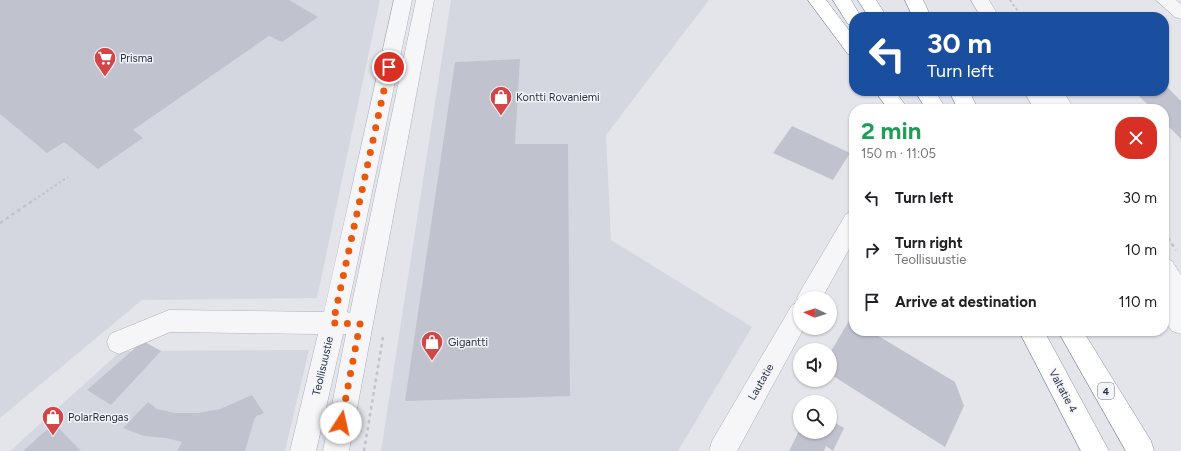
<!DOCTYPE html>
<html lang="en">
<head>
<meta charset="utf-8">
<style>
	body { margin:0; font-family:Figtree,sans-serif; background:#f6f6f6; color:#202124; height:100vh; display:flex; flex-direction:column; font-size:15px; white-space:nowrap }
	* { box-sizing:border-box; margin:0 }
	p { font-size:13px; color:#757577 }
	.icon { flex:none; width:22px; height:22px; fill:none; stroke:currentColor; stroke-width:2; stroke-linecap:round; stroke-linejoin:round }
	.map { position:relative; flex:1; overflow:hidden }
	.side { position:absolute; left:849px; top:104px; width:320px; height:232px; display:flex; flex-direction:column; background:#fff; border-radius:16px; box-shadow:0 1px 3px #0004 }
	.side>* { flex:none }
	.banner { position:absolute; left:849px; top:12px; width:320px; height:84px; border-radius:16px; box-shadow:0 1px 3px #0004; background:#1a4fa0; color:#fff; overflow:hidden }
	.needle { width:26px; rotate:274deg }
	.buttons { position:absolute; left:793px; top:291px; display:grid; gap:8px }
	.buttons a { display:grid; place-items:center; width:44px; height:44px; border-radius:50%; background:#fff; box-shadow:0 1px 3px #0004; font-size:20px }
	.pin { position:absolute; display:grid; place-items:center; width:34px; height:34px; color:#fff; margin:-17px; border:2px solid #fff; border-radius:50%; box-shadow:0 1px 4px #0007 }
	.me { position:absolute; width:44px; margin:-22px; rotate:10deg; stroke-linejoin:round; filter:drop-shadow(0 0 3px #0008) }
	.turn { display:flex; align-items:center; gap:14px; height:84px; padding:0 12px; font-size:18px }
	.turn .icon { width:52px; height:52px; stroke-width:2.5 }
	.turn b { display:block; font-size:28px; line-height:34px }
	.round { display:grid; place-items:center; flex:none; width:42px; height:42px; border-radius:16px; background:#f6f6f6 }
	.overview { display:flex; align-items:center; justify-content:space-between; height:68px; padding:0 12px }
	h1 { font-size:24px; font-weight:700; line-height:30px; color:#1e9e55 }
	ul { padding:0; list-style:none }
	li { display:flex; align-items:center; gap:12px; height:52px; padding:0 12px }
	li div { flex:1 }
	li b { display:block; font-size:15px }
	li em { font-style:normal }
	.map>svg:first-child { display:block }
</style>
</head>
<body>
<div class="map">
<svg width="1181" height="451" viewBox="0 0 1181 451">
	<rect width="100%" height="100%" fill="#e3e5eb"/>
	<path fill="#d5d7e0" d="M0,0H380L317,298L142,300L0,418Z
		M451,0H709L606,135L611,240L752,327L678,451H381Z
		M309,350L285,451H10L121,351Z"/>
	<path fill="#c0c3ce" d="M0,0H289L318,17L282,42L269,36L133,130L143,138L98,169L64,142L47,153L0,114Z
		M520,59L515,144H568L570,396L405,401L455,62Z
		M1164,84L1181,101V139L1164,122V109H1152L1134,91H1164Z
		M792,126L850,153L833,180L773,153Z
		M850,319L854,321V331H870L955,382L964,406L945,447L830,374V353Z
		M143,341L161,351L111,405L87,390Z
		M252,395L264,413L255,417L245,451H177L182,442L166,438L144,436L123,428L148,402L157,409L175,413H198L220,409Z
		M830,420L844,428L833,451L826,446L824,451H789L800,429V432H830Z
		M54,423L81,451H23Z"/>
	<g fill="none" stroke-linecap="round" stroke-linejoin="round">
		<g stroke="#acafb9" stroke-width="1">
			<path id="minor" d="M394,0H412L347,312L350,313L416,0H434L349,451H323L346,334H343L316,451H290L318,334L170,332L119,354L110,350L107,342L110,334L169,310L324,312Z
				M971,0H989L999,17H981Z
				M1156,0H1176L1181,4V19L1175,17Z
				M1024,91H1063L1074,109H1054L1047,97L1054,109H1034Z
				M854,211V240L822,298H800V328H804L737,451H709L712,441L792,305L799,302L797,298L801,290L846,214Z
				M1164,258L1172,261L1181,275V334L1172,331L1164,320Z"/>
		</g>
		<g stroke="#8990a2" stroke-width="1">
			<path id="highway" d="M808,0H826L854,37V56L848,54Z
				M833,0H851L861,17H854V26L848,24Z
				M858,0H876L887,17H869Z
				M905,0H923L931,17H913Z
				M875,91H895L908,109H888Z
				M915,91H935L946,109H926Z
				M949,91H969L978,109H958Z
				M1019,331H1044L1109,451H1081Z
				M1058,331H1083L1151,441L1154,451H1126Z"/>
		</g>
		<path stroke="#c1c3ca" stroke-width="2" stroke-dasharray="2.5 2.5" stroke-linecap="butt" d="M1010,0L1022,17
			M34,200L68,177"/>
		<path stroke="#c1c3ca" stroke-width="2.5" stroke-dasharray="3.5 3.5" stroke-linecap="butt" d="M0,223L35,199
			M1164,232L1176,250
			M364,451L383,337"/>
		<use href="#minor" fill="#f6f6f9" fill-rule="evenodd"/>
		<use href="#highway" fill="#fff" fill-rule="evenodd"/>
	</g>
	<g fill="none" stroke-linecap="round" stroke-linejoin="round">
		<path stroke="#ea580c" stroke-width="7" stroke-dasharray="0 12.6" d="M341,423L360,324L333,323L389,67"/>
	</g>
	<defs>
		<g id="supermarket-pin" transform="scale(1.15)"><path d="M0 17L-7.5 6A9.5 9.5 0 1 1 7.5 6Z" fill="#d34546" stroke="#f2f4f8"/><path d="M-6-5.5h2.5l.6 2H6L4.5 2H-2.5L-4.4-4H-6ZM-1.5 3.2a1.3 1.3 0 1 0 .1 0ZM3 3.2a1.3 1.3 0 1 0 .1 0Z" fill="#fff"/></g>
		<g id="shop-pin" transform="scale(1.15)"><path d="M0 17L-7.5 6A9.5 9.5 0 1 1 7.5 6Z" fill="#d34546" stroke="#f2f4f8"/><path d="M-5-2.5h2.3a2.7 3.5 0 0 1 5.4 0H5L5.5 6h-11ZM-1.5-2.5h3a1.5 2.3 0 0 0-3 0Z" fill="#fff"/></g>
	</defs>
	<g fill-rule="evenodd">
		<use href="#supermarket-pin" x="105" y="58"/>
		<use href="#shop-pin" x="501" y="97"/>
		<use href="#shop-pin" x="432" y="342"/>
		<use href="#shop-pin" x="53" y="417"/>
	</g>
	<g text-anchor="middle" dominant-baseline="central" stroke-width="3" stroke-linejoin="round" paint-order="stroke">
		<rect fill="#f2f4f8" stroke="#666b7a" stroke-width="1" x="1098" y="383" width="16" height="16" rx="3"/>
		<g font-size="10" font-weight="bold" fill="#2a3044">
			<text x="1106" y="391">4</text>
		</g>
		<g font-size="11" fill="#2a3044" stroke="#f2f4f8" text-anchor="start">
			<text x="120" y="58">Prisma</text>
			<text x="516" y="97">Kontti Rovaniemi</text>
			<text x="448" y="342">Gigantti</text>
			<text x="68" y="417">PolarRengas</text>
		</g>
		<g font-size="11" fill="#2a3044" stroke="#f2f4f8">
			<text transform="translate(323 366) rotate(-77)">Teollisuustie</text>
			<text transform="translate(761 382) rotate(-60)">Lautatie</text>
			<text transform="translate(1063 391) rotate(62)">Valtatie 4</text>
		</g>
	</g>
</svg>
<div class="buttons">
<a><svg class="needle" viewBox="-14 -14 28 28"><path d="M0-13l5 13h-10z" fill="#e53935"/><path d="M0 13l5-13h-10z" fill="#757577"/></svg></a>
<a><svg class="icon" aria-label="sound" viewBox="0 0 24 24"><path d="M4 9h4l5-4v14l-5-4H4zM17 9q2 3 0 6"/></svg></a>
<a><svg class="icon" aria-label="search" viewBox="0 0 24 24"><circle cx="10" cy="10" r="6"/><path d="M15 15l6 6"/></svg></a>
</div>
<div class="pin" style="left:389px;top:67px;background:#d93025"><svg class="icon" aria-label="arrive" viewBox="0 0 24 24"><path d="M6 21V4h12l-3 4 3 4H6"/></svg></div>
<svg class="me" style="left:341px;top:423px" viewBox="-20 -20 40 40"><circle r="19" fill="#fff"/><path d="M0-13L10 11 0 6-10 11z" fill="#ea580c"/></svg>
<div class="banner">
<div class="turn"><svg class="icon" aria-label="left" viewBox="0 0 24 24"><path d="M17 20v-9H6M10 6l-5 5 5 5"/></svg><div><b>30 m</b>Turn left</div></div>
</div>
<section class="side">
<div class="overview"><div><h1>2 min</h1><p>150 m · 11:05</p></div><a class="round" style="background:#d93025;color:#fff"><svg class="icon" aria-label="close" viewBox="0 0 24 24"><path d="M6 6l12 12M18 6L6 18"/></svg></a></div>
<ul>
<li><svg class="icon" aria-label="left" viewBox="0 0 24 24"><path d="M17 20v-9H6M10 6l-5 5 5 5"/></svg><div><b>Turn left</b></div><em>30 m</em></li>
<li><svg class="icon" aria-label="right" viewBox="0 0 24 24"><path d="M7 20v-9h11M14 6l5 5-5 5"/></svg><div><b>Turn right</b><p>Teollisuustie</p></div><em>10 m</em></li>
<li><svg class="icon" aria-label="arrive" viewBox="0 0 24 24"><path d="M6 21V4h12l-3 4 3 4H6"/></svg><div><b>Arrive at destination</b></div><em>110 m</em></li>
</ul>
</section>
</div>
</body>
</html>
